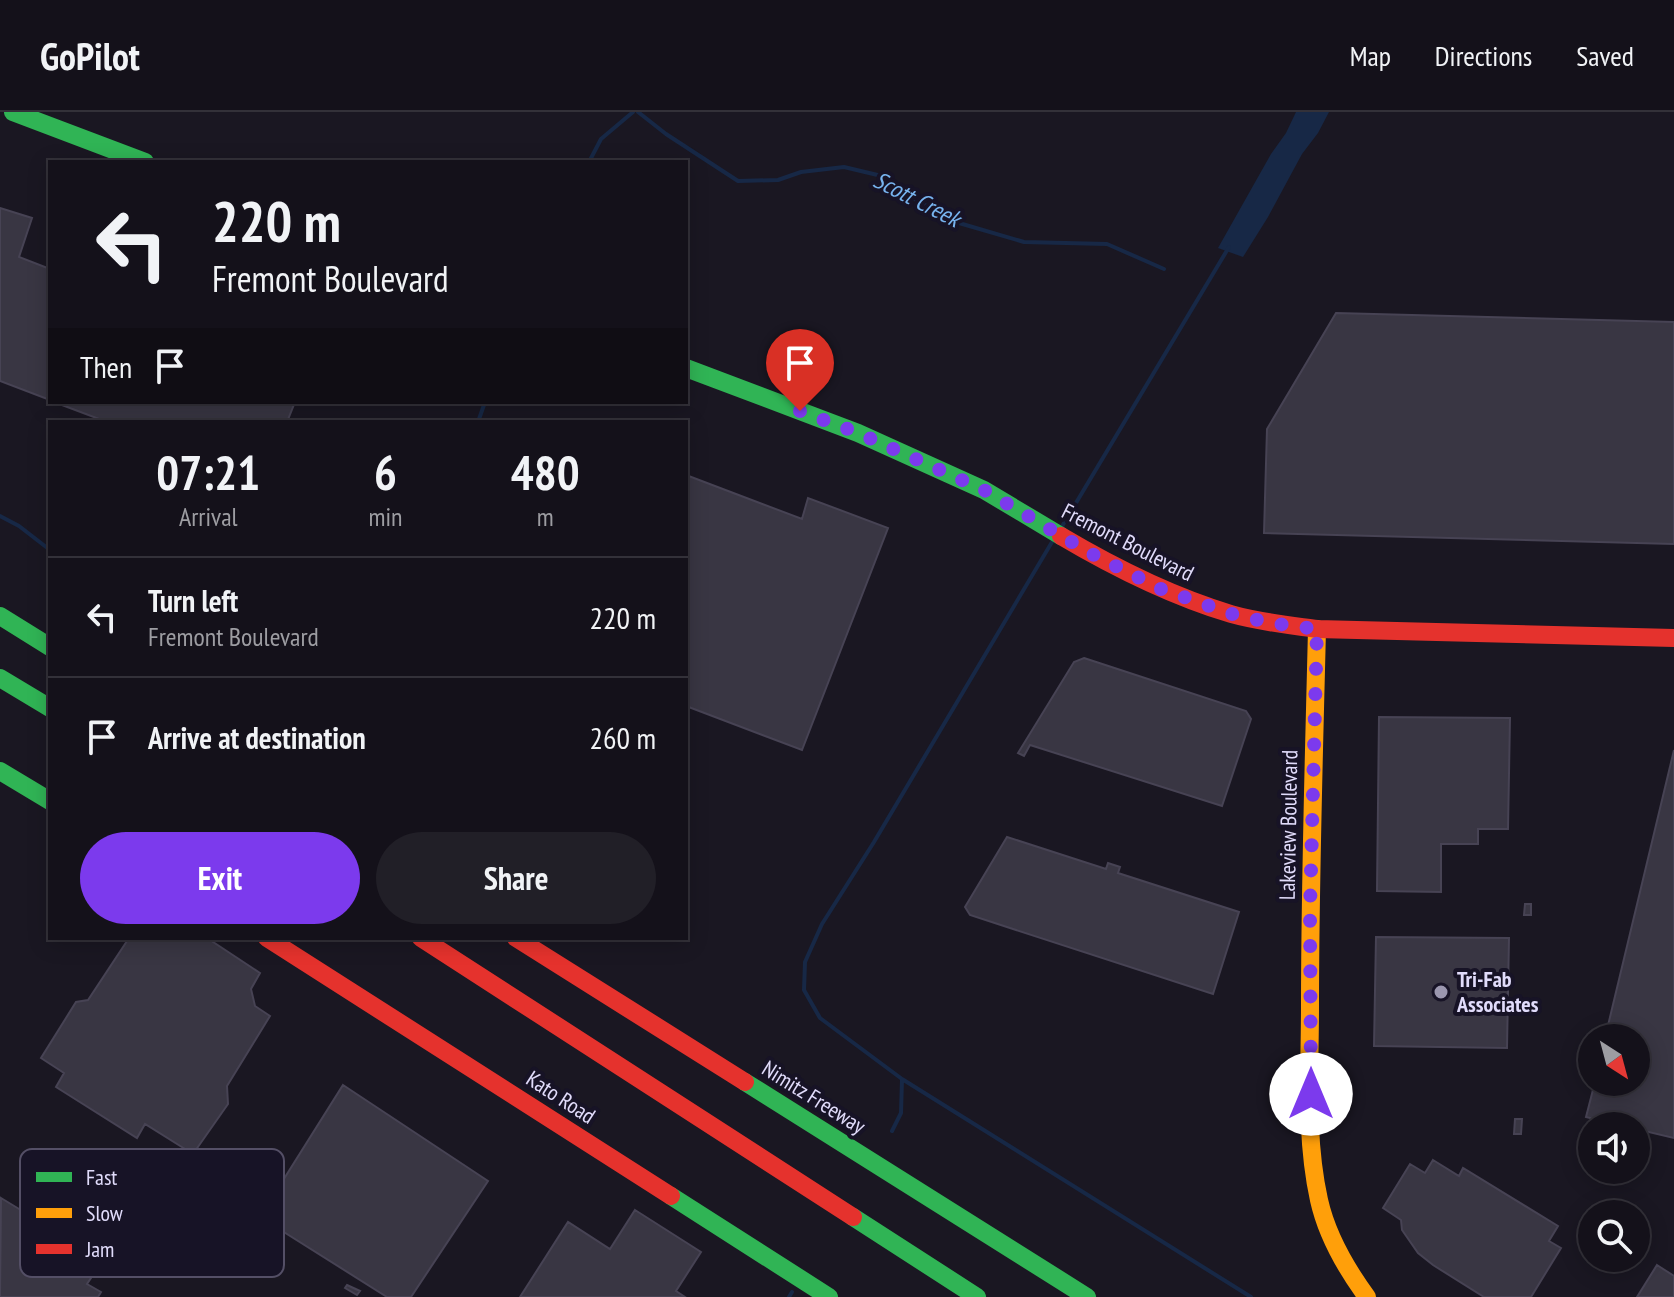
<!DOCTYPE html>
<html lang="en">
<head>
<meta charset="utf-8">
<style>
	body { margin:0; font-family:"PT Sans Narrow",sans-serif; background:#211f27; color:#f1f3f6; height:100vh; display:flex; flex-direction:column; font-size:30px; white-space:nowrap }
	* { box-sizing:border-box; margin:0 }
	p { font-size:26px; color:#9d9da2 }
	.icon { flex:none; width:44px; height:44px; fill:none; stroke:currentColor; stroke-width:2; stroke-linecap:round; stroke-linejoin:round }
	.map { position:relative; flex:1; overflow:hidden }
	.sheet { position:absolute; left:48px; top:308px; width:640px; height:520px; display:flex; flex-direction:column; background:#14111a; border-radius:0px; box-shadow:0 4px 20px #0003,0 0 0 2px #333139 }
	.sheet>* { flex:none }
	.top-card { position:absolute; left:48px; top:48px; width:640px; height:244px; border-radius:0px; box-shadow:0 4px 20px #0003,0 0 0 2px #333139; background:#14111a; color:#f1f3f6; overflow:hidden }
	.needle { width:52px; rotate:144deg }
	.fabs { position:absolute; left:1578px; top:912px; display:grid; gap:16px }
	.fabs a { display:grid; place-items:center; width:72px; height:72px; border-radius:50%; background:#14111a; box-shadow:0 4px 20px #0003,0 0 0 2px #333139; font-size:40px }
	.pin { position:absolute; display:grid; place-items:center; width:68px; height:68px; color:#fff; margin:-82px -34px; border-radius:50% 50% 50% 0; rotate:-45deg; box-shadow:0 0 8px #0007 }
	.pin .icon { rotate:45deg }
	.me { position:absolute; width:88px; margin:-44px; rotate:0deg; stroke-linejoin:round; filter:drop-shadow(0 0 6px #0008) }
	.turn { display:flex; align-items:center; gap:28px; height:168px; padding:0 32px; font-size:36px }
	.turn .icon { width:104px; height:104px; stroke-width:2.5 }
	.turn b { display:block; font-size:56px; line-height:68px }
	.then { display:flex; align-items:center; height:76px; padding:0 32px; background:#0003; gap:16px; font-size:30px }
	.eta { display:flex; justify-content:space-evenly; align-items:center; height:136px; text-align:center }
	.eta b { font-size:48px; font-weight:800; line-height:56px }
	.primary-button { display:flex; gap:16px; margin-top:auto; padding:16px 32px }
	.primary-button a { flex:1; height:92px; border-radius:48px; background:#7c3aed; color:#fff; font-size:32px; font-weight:800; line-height:92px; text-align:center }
	.primary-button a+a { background:#211f27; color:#f1f3f6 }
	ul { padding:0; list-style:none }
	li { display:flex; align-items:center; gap:24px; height:120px; padding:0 32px; border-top:2px solid #333139 }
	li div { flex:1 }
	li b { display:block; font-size:30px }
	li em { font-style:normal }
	header { display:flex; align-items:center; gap:48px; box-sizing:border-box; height:112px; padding:0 40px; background:#14111a; border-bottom:2px solid #333139 }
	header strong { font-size:38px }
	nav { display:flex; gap:44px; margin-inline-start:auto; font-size:28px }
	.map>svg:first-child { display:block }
</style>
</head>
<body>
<header>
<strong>GoPilot</strong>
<nav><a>Map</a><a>Directions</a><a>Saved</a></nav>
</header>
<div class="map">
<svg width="1674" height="1185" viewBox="0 0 1674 1185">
	<rect width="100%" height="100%" fill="#1a1722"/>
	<path fill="#172846" d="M1296,0H1329L1318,21L1302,42L1268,105L1243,145L1218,136L1271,42L1286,21Z"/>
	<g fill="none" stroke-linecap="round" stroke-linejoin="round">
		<path stroke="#172846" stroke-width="4" d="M638,0L666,22L738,69L778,68L801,60L844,55L886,65L916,88L959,111L1024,130L1107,132L1164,157
			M589,50L601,27L633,0
			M478,310L485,290
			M0,404L19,414L50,438
			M1061,416L1229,135
			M1052,430L874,730L822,812L805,850L804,878L820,906L902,967L1251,1185
			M892,1019L901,1001L902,967
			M789,1185L792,1180"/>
	</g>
	<path fill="#393643" stroke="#474354" stroke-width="2" d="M0,96L32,106L19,145L50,157V288L0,269Z
		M1336,201L1674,210V432L1264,421L1267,317Z
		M54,290H295L287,310H107Z
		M686,363L802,407L808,386L888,416L802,638L686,594Z
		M1084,546L1246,599L1251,607L1222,694L1030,633L1024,644L1018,641L1074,550Z
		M1379,605L1510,606L1508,717H1478V732H1441V780L1377,779Z
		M1674,638V1026L1636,1017V1014H1623L1586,1005L1595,970H1636V926H1605Z
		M1007,725L1106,757L1108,751L1120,755L1118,761L1239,800L1213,882L970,803L965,795Z
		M1525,792H1531V803H1524Z
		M1376,825L1509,826L1507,936L1374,934Z
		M129,826H148L153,829L168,826H207L260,861L251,877L255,894L270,904L227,974L228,992L193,1042L145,1012L137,1026L56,975L64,961L41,946L76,890L88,888Z
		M343,973L488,1069L411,1185H387L260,1105Z
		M1515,1007H1522L1521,1022H1514Z
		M1433,1048L1459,1064L1463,1056L1558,1114L1549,1129L1561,1136L1531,1185H1484L1433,1153L1418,1141L1402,1118L1401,1108L1383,1096L1410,1052L1425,1061Z
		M1,1086L103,1148L87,1172L101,1180L98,1185H0Z
		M635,1098L701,1140L676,1179L685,1185H520L568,1110L610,1137Z
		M1657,1153L1674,1164V1185H1637Z
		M347,1173L360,1179L357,1183L345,1176Z"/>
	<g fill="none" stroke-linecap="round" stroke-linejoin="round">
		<path stroke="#30b455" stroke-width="18" d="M13,0L145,50
			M686,256L858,321L984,378L1061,424
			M0,504L50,535
			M0,566L50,596
			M0,659L50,689
			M745,970L1087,1185
			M671,1084L829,1185
			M853,1105L977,1185"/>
		<path stroke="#ff9f0a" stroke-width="18" d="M1317,517C1314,643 1310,768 1310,894C1310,958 1305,1025 1319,1088C1327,1124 1345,1155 1367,1185"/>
		<path stroke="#e5322d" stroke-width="18" d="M1061,424C1115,456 1171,484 1231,502C1259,510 1288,513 1317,517L1674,526
			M267,826L671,1084
			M421,826L853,1105
			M516,826L745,970"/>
	</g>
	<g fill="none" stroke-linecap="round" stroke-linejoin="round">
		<path stroke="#7c3aed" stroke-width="14" stroke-dasharray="0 25.2" d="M800,299L858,321L984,378L1092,442L1161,477L1232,502L1271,511L1317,517L1310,799L1311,982"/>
	</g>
	<circle fill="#9b97af" stroke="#171326" stroke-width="3" cx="1441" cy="880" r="8"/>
	<g text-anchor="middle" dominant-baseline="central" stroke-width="8" stroke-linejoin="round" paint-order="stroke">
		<g font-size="22" fill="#e1dcfb" stroke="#171326">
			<text transform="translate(1128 430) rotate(27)">Fremont Boulevard</text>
			<text transform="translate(1288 713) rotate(-89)">Lakeview Boulevard</text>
			<text transform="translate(561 985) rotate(33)">Kato Road</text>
			<text transform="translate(814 985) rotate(32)">Nimitz Freeway</text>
		</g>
		<g font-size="22" font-weight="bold" fill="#e1dcfb" stroke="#171326" text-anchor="start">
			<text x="1457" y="867">Tri-Fab<tspan x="1457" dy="25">Associates</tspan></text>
		</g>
		<g font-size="24" font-style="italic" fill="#77b3ee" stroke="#171326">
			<text transform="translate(917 87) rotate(27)">Scott Creek</text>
		</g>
	</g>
	<rect x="20" y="1037" width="264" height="128" rx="12" fill="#171326" stroke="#544f66" stroke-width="2"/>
	<rect x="36" y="1060" width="36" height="10" fill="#30b455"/>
	<rect x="36" y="1096" width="36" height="10" fill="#ff9f0a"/>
	<rect x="36" y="1132" width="36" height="10" fill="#e5322d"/>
	<g font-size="22" fill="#e1dcfb">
		<text x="86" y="1073">Fast</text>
		<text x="86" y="1109">Slow</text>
		<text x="86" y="1145">Jam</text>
	</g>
</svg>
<div class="fabs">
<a><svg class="needle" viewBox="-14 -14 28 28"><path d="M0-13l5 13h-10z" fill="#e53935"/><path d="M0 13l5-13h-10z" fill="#9d9da2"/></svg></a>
<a><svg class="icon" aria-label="sound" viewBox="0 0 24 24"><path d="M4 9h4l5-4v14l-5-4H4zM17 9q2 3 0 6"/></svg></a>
<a><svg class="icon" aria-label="search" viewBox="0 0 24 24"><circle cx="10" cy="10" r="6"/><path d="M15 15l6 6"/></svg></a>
</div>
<div class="pin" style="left:800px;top:299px;background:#d93025"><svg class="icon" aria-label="arrive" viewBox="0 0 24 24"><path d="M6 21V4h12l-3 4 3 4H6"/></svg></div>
<svg class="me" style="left:1311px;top:982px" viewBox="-20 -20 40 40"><circle r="19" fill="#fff"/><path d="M0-13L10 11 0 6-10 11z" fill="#7c3aed"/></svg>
<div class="top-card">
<div class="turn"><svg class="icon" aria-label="left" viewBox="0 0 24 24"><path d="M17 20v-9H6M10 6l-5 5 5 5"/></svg><div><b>220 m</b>Fremont Boulevard</div></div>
<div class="then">Then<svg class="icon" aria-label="arrive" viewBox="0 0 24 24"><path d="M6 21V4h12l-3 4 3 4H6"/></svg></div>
</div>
<section class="sheet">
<div class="eta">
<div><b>07:21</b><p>Arrival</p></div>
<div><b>6</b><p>min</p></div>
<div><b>480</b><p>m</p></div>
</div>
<ul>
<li><svg class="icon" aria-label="left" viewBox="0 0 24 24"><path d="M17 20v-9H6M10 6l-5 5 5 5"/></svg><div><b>Turn left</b><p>Fremont Boulevard</p></div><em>220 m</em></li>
<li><svg class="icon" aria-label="arrive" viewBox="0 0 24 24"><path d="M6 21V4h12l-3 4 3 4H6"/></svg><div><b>Arrive at destination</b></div><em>260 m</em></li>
</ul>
<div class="primary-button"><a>Exit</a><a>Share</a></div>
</section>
</div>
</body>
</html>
